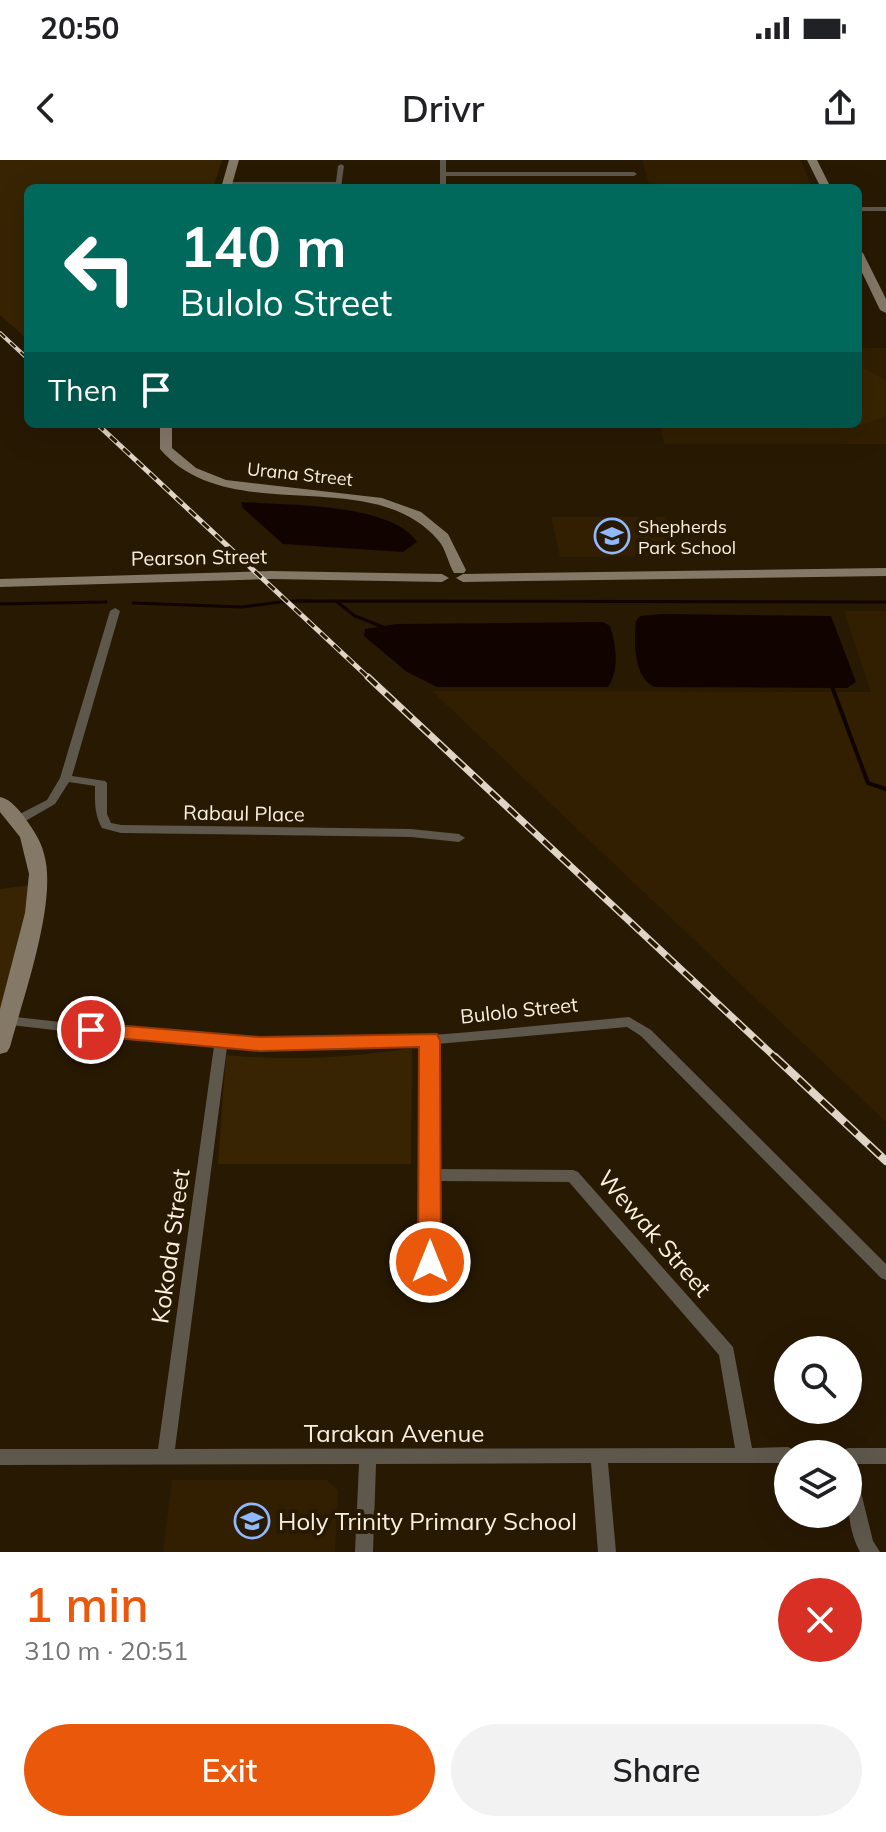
<!DOCTYPE html>
<html lang="en">
<head>
<meta charset="utf-8">
<style>
	body { margin:0; font-family:Mulish,sans-serif; background:#f2f2f2; color:#202124; height:100vh; display:flex; flex-direction:column; font-size:30px; white-space:nowrap }
	* { box-sizing:border-box; margin:0 }
	p { font-size:26px; color:#757577 }
	.icon { flex:none; width:44px; height:44px; fill:none; stroke:currentColor; stroke-width:2; stroke-linecap:round; stroke-linejoin:round }
	.map { position:relative; height:1392px; overflow:hidden }
	.panel { display:flex; flex-direction:column; background:#fff; flex:1 }
	.panel>* { flex:none }
	.hud { position:absolute; left:24px; top:24px; width:838px; height:244px; border-radius:12px; box-shadow:0 8px 32px #0002; background:#00695c; color:#fff; overflow:hidden }
	.controls { position:absolute; left:774px; top:1176px; display:grid; gap:16px }
	.controls a { display:grid; place-items:center; width:88px; height:88px; border-radius:50%; background:#fff; box-shadow:0 8px 32px #0002; font-size:40px }
	.pin { position:absolute; display:grid; place-items:center; width:68px; height:68px; color:#fff; margin:-34px; border:4px solid #fff; border-radius:50%; box-shadow:0 2px 8px #0007 }
	.me { position:absolute; width:88px; margin:-44px; rotate:0deg; stroke-linejoin:round; filter:drop-shadow(0 0 6px #0008) }
	.turn { display:flex; align-items:center; gap:28px; height:168px; padding:0 24px; font-size:36px }
	.turn .icon { width:104px; height:104px; stroke-width:2.5 }
	.turn b { display:block; font-size:56px; line-height:68px }
	.then { display:flex; align-items:center; height:76px; padding:0 24px; background:#0003; gap:16px; font-size:30px }
	.round { display:grid; place-items:center; flex:none; width:84px; height:84px; border-radius:42px; background:#f2f2f2 }
	.summary { display:flex; align-items:center; justify-content:space-between; height:136px; padding:0 24px }
	h1 { font-size:48px; font-weight:600; line-height:60px; color:#ea580c }
	.cta { display:flex; gap:16px; margin-top:auto; padding:16px 24px }
	.cta a { flex:1; height:92px; border-radius:48px; background:#ea580c; color:#fff; font-size:32px; font-weight:600; line-height:92px; text-align:center }
	.cta a+a { background:#f2f2f2; color:#202124 }
	.status { display:flex; justify-content:space-between; align-items:center; height:56px; padding:0 40px; background:#fff; direction:ltr }
	.status svg { height:22px; fill:currentColor }
	header { display:flex; justify-content:space-between; align-items:center; height:104px; padding:0 24px; background:#fff; font-size:36px; font-weight:600 }
	.map>svg:first-child { display:block }
</style>
</head>
<body>
<div class="status"><b>20:50</b><svg viewBox="0 0 49 12"><path d="M0 12V9h3v3zM5 12V6h3v6zM10 12V3h3v9zM15 12V0h3v12zM26 1h20v11H26zM47 4h2v5h-2z"/></svg></div>
<header><svg class="icon" aria-label="back" viewBox="0 0 24 24"><path d="M15 5l-7 7 7 7"/></svg>Drivr<svg class="icon" aria-label="share" viewBox="0 0 24 24"><path d="M12 15V3M7 8l5-5 5 5M5 13v7h14v-7"/></svg></header>
<div class="map">
<svg width="886" height="1392" viewBox="0 0 886 1392">
	<rect width="100%" height="100%" fill="#281903"/>
	<path fill="#321f01" d="M642,0H800L813,28H650Z
		M858,188H886V284H664L659,264H858Z
		M551,357H665L675,396L560,397Z
		M844,451H886V962L432,531L871,532Z
		M172,1320H327L338,1330L335,1392H163Z"/>
	<path fill="#382403" d="M0,0H222L213,28H28V180L0,155Z
		M858,205L886,220V255C850,275 801,270 762,264H858Z
		M30,725V734L0,873V729Z
		M412,888L411,1004H218L226,895C288,901 351,898 412,888Z"/>
	<path fill="#110400" d="M241,342C285,345 392,343 417,382L403,392L283,384L243,348Z
		M663,454L831,456L856,522L847,528L654,527C633,516 634,481 636,461L640,456Z
		M603,462L610,466C616,485 620,509 608,527H437L407,512L364,476L365,469L396,464Z"/>
	<g fill="none" stroke-linecap="round" stroke-linejoin="round">
		<path stroke="#110400" stroke-width="3" d="M336,441L355,456L383,467
			M133,443L242,447L289,441L886,442
			M0,444L106,442"/>
		<path stroke="#110400" stroke-width="4" d="M831,524L868,623L886,629"/>
		<path fill="#5e574c" fill-rule="evenodd" d="M440,0H446V12H634L637,14L634,16H446V28H440Z
			M341,4L344,6L341,28H335V26H227L224,24L227,22H336L338,6Z
			M858,47H886V51H858Z
			M115,448L120,451L72,616L105,621L107,623V654L111,663L121,665L411,669L459,674L465,678L459,682L411,677L121,673L102,668C94,654 95,641 95,626L69,622L55,644L22,663H14L12,660L14,657L47,640L60,618L110,451Z
			M7,856C105,867 204,880 303,880C412,880 521,867 629,857L651,870L886,1104V1120L881,1118L641,876L627,867L437,884V1009L573,1010L578,1012L733,1187L752,1288L788,1287L794,1290L796,1294H788V1303H608L616,1392H598L591,1303L376,1304L373,1392H355L359,1304L0,1305V1289H158L214,886L184,885L2,864L0,861L2,858ZM423,885L422,1102L425,1106L430,1108L435,1106L438,1102L437,1021L569,1022L719,1195L735,1288L175,1289L227,887C293,889 358,891 423,885Z
			M848,1288H886V1304H854L873,1381L880,1392H860C844,1363 848,1326 848,1294H840L842,1291Z"/>
		<path fill="#847867" fill-rule="evenodd" d="M229,0H239L231,28H221Z
			M807,0H817L831,28H821Z
			M858,90L863,93L886,139V153L880,150L858,104Z
			M160,264H172V288L196,308L226,320L382,338L421,352L448,374L466,410L464,413H454C448,403 446,389 438,380C371,302 230,370 160,289Z
			M886,408V416L463,422L456,418L463,414Z
			M271,411L442,414L449,418L442,422L271,419L0,427V419Z
			M0,637C11,639 21,652 27,661C34,671 41,681 44,694C58,741 23,838 10,887L7,892L0,894V849L25,753L29,714L20,677L0,652Z"/>
		<g stroke="#dfd4c5" stroke-width="4">
			<path id="rail-far3" d="M0,173L28,199"/>
		</g>
		<g stroke="#dfd4c5" stroke-width="5">
			<path id="rail-far2" d="M97,264L370,519"/>
		</g>
		<g stroke="#dfd4c5" stroke-width="7">
			<path id="rail-far1" d="M368,517L777,899"/>
		</g>
		<g stroke="#dfd4c5" stroke-width="8">
			<path id="rail" d="M775,897L886,1001"/>
		</g>
		<use href="#rail-far3" stroke="#281903" stroke-width="2" stroke-dasharray="7" stroke-linecap="butt"/>
		<use href="#rail-far2" stroke="#281903" stroke-width="3" stroke-dasharray="9" stroke-linecap="butt"/>
		<use href="#rail-far1" stroke="#281903" stroke-width="4" stroke-dasharray="12" stroke-linecap="butt"/>
		<use href="#rail" stroke="#281903" stroke-width="5" stroke-dasharray="16" stroke-linecap="butt"/>
	</g>
	<path fill="#ea580c" stroke="#983908" stroke-width="2" d="M91,863L260,877L437,874L440,880L441,1102L438,1109H421L418,1102L419,887L260,891L83,875L80,870L83,865Z"/>
	<defs>
		<g id="school-ring" transform="scale(1.8)"><circle r="9.5" fill="#281903" stroke="#8fb8fd" stroke-width="1.5"/><path d="M0-5L7-2L0 1L-7-2ZM-4 1L0 2.5L4 1V4Q0 6-4 4Z" fill="#8fb8fd"/></g>
	</defs>
	<g fill-rule="evenodd">
		<use href="#school-ring" x="612" y="376"/>
		<use href="#school-ring" x="252" y="1361"/>
	</g>
	<g text-anchor="middle" dominant-baseline="central" stroke-width="8" stroke-linejoin="round" paint-order="stroke">
		<g font-size="18" fill="#faf0e2" stroke="#281903">
			<text transform="translate(300 314) rotate(6)">Urana Street</text>
		</g>
		<g font-size="18" fill="#faf0e2" stroke="#281903" text-anchor="start">
			<text x="638" y="366">Shepherds<tspan x="638" dy="21">Park School</tspan></text>
		</g>
		<g font-size="20" fill="#faf0e2" stroke="#281903">
			<text transform="translate(199 397) rotate(-1)">Pearson Street</text>
			<text transform="translate(244 653) rotate(1)">Rabaul Place</text>
			<text transform="translate(519 850) rotate(-6)">Bulolo Street</text>
		</g>
		<g font-size="24" fill="#faf0e2" stroke="#281903">
			<text transform="translate(655 1073) rotate(49)">Wewak Street</text>
			<text transform="translate(170 1086) rotate(-82)">Kokoda Street</text>
			<text x="394" y="1273">Tarakan Avenue</text>
		</g>
		<g font-size="24" fill="#faf0e2" stroke="#281903" text-anchor="start">
			<text x="278" y="1361">Holy Trinity Primary School</text>
		</g>
	</g>
</svg>
<div class="controls">
<a><svg class="icon" aria-label="search" viewBox="0 0 24 24"><circle cx="10" cy="10" r="6"/><path d="M15 15l6 6"/></svg></a>
<a><svg class="icon" aria-label="layers" viewBox="0 0 24 24"><path d="M12 4l9 5-9 5-9-5zM3 14l9 5 9-5"/></svg></a>
</div>
<div class="pin" style="left:91px;top:870px;background:#d93025"><svg class="icon" aria-label="arrive" viewBox="0 0 24 24"><path d="M6 21V4h12l-3 4 3 4H6"/></svg></div>
<svg class="me" style="left:430px;top:1102px" viewBox="-20 -20 40 40"><circle r="17" fill="#ea580c" stroke="#fff" stroke-width="3"/><path d="M0-11L8 9 0 5-8 9z" fill="#fff"/></svg>
<div class="hud">
<div class="turn"><svg class="icon" aria-label="left" viewBox="0 0 24 24"><path d="M17 20v-9H6M10 6l-5 5 5 5"/></svg><div><b>140 m</b>Bulolo Street</div></div>
<div class="then">Then<svg class="icon" aria-label="arrive" viewBox="0 0 24 24"><path d="M6 21V4h12l-3 4 3 4H6"/></svg></div>
</div>
</div>
<section class="panel">
<div class="summary"><div><h1>1 min</h1><p>310 m · 20:51</p></div><a class="round" style="background:#d93025;color:#fff"><svg class="icon" aria-label="close" viewBox="0 0 24 24"><path d="M6 6l12 12M18 6L6 18"/></svg></a></div>
<div class="cta"><a>Exit</a><a>Share</a></div>
</section>
</body>
</html>
